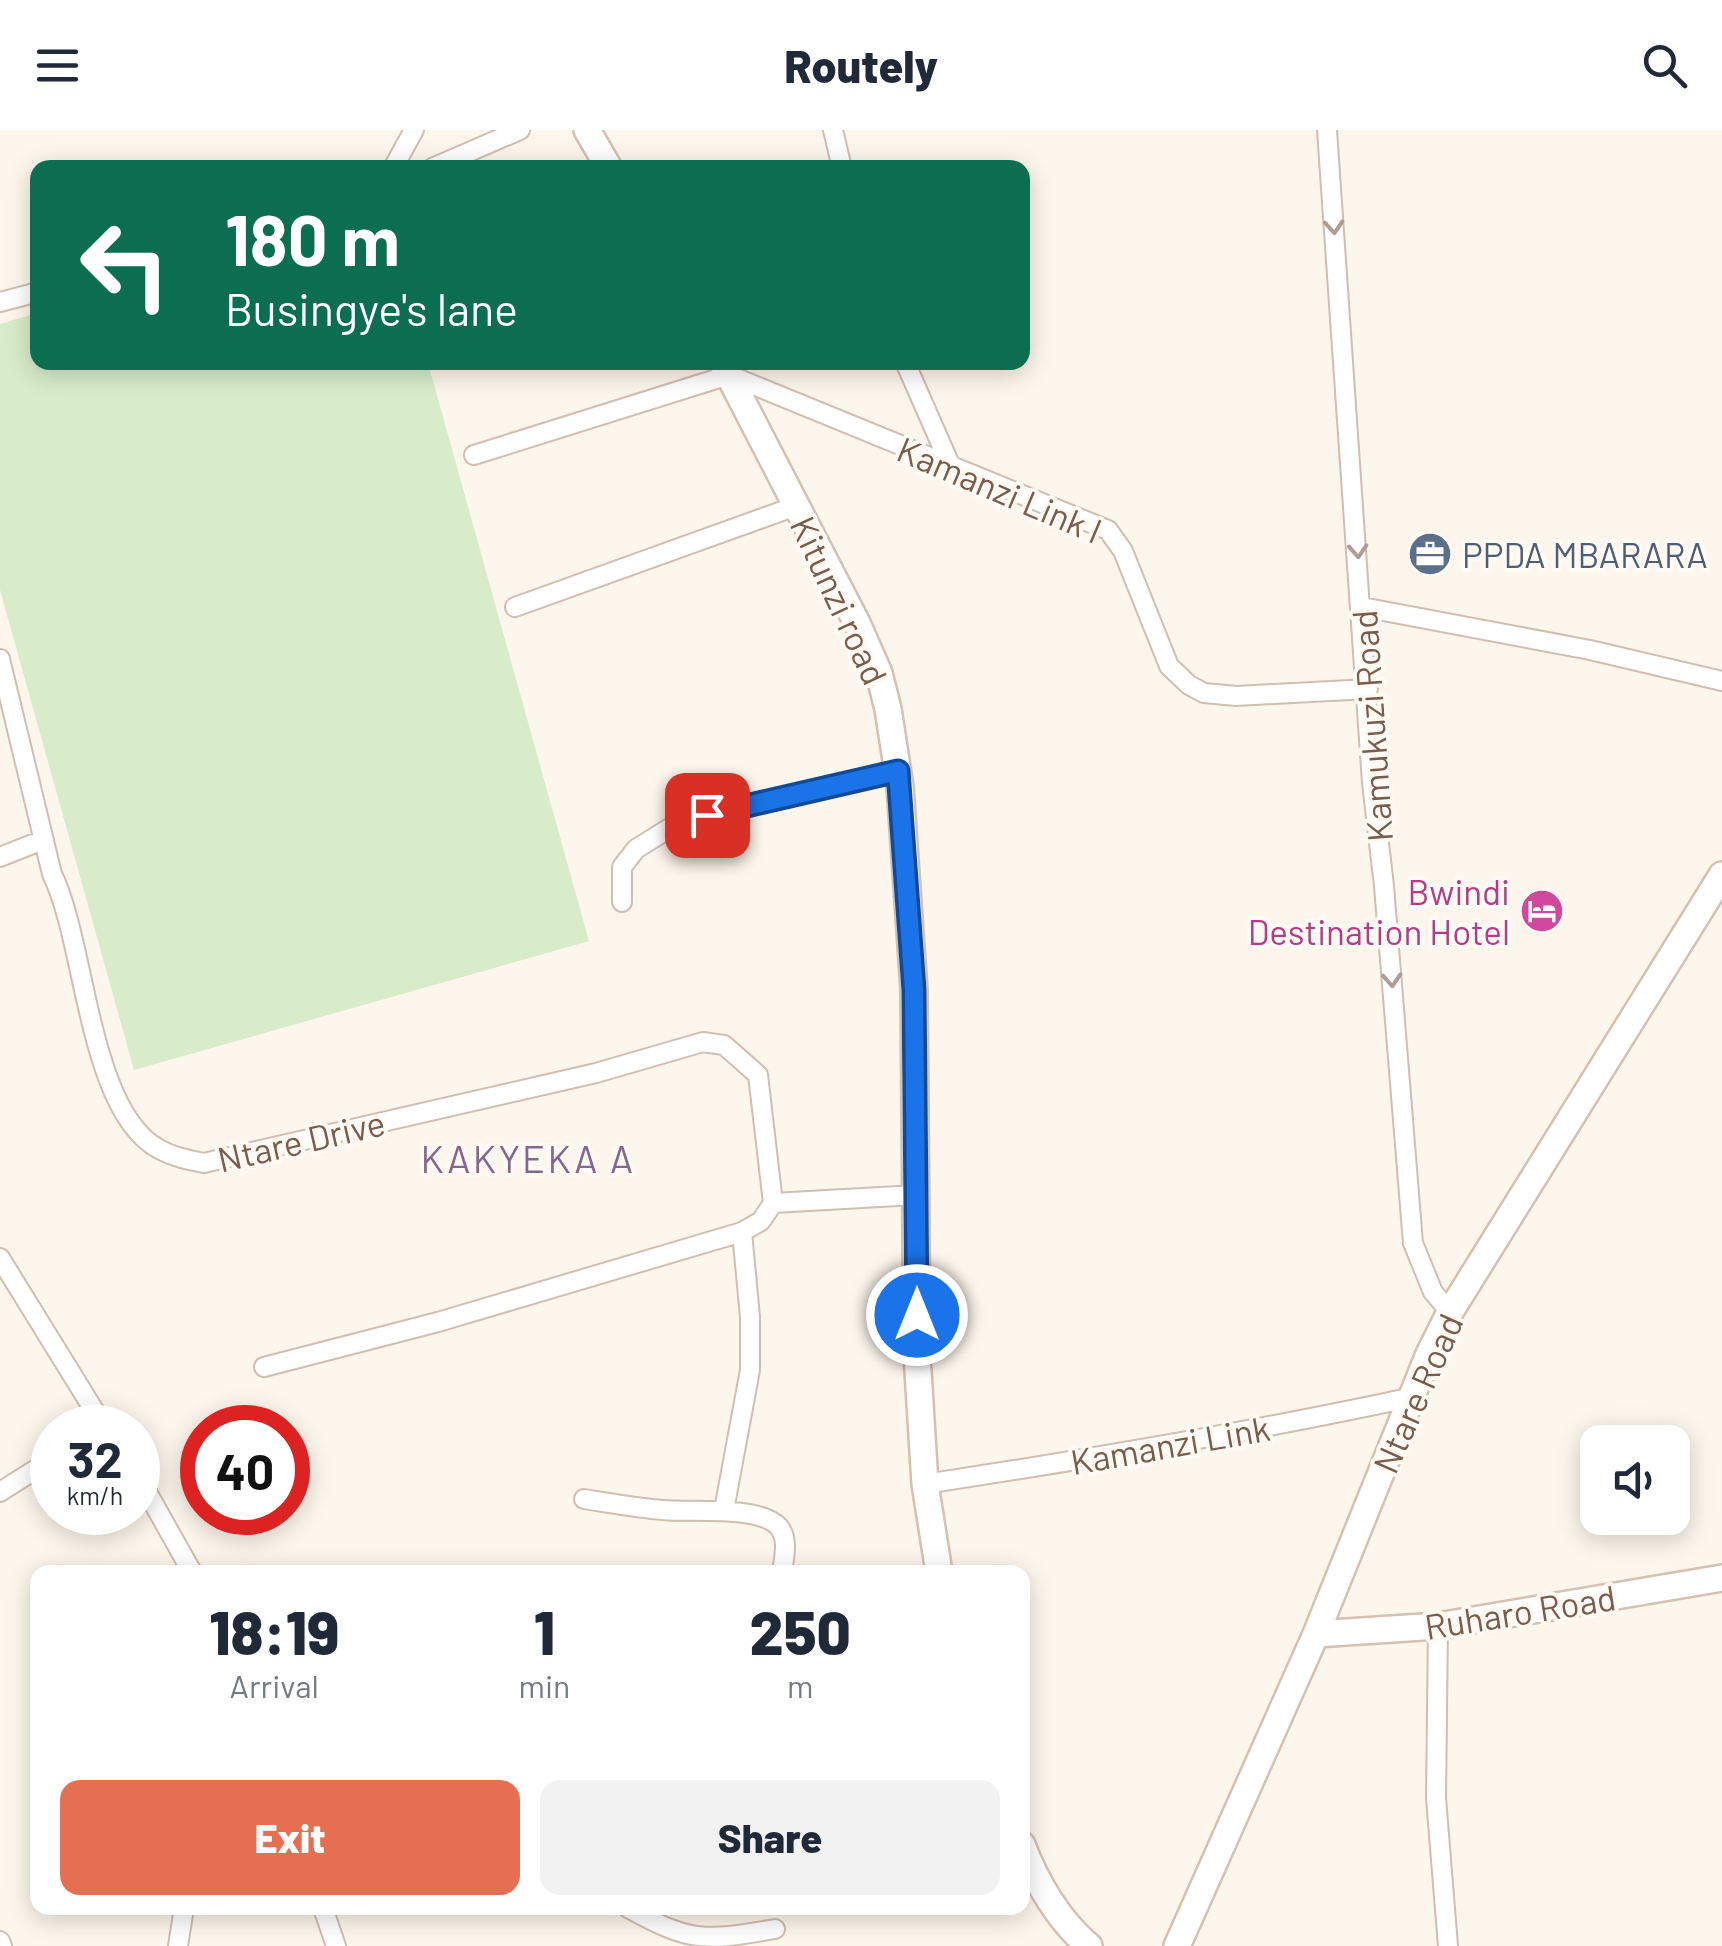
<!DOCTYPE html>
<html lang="en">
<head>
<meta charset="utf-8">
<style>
	body { margin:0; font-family:Barlow,sans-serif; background:#f2f2f3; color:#1f2937; height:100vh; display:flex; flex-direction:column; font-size:38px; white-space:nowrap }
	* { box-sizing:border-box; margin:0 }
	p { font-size:32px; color:#747a83 }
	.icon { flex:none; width:55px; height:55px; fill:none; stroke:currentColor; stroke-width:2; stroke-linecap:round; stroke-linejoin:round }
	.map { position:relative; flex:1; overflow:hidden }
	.side { position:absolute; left:30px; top:1435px; width:1000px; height:350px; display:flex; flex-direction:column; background:#fff; border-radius:20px; box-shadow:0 5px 25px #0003 }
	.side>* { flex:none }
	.top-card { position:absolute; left:30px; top:30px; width:1000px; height:210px; border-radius:20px; box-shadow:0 5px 25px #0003; background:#0b6e4f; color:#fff; overflow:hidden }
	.fabs { position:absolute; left:1580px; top:1295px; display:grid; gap:20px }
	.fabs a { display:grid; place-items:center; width:110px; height:110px; border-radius:20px; background:#fff; box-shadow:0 5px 25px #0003; font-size:50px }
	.speed { position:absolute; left:30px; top:1275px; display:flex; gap:20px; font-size:50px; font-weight:700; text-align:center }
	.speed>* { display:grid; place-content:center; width:130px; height:130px; border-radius:50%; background:#fff; box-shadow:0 5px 25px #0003; line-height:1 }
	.speed small { font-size:25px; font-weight:400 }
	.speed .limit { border:15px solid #d22; background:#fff; color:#111 }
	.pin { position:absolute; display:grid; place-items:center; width:85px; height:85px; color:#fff; margin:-42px; border-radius:20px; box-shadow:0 5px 15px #0006 }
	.me { position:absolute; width:110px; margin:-55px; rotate:0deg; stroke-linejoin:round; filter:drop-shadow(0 0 8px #0008) }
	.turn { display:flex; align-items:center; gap:35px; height:210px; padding:0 30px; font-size:45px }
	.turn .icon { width:130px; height:130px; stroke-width:2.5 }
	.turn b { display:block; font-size:70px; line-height:85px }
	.eta { display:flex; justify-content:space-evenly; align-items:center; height:170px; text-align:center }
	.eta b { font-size:60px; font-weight:800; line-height:70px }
	.cta { display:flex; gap:20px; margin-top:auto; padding:20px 30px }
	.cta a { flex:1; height:115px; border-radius:20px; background:#e76f51; color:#fff; font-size:40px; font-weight:800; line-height:115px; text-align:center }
	.cta a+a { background:#f2f2f3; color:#1f2937 }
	header { display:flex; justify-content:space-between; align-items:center; height:130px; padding:0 30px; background:#fff; font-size:45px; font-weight:800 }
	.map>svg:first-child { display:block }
</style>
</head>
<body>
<header><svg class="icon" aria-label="menu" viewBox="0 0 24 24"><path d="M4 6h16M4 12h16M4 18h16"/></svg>Routely<svg class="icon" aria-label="search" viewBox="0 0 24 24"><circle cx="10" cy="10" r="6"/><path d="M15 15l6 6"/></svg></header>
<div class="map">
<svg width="1722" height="1816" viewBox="0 0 1722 1816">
	<rect width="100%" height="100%" fill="#fdf6ec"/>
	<path fill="#d8ecc9" d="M37,183L38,232L428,233L589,811L134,940L0,460V194Z"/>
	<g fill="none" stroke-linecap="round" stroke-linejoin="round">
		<g stroke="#d1beb0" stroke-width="22">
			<path id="street" d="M833,0L842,38
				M1327,0L1372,653L1384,756L1413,1113L1433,1162L1450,1182
				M393,38L414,0
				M432,38L520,0
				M0,172L38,162
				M905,232L952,339
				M474,325L729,245L1108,400L1123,421L1169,536L1189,555L1204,563L1236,566L1368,559
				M515,477L796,376
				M1362,477L1590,520L1722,551
				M0,529L52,744C86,812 88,981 159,1019C173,1027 189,1030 204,1033L596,943L703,912L724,915L758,945L773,1073
				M0,727L43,710
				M622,772V737L636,719L668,699L707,685L898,641
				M773,1073L916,1065
				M0,1128L105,1298
				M264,1237L438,1192L742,1102L761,1091L773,1073
				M138,1346L192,1442
				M925,1354C1089,1329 1251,1302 1413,1267
				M0,1362L52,1329
				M584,1369C610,1373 637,1378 663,1380C690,1383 760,1375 779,1397C789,1409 784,1428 782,1442
				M724,1380L750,1240V1187L742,1102
				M1438,1496L1436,1668L1448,1816
				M323,1778L336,1816
				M628,1778C691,1813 705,1811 775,1799
				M0,1811L2,1816
				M178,1816L184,1778"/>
		</g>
		<g stroke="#d6c0b0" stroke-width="30">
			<path id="secondary" d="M587,0L609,38
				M722,232L857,493L879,543L888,579L900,656L914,860L917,1225L925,1354L939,1442
				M1316,1504L1438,1496L1722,1448
				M1022,1715C1036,1752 1059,1791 1089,1816
				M1177,1816L1316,1504L1429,1224L1450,1182L1722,745"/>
		</g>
		<use href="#street" stroke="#fff" stroke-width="18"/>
		<use href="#secondary" stroke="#fff" stroke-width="25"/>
	</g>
	<defs><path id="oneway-chevron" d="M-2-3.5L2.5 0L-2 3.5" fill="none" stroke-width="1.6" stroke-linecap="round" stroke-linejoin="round" transform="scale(2.5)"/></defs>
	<g stroke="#af9d94">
		<use href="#oneway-chevron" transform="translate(1334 97) rotate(86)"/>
		<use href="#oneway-chevron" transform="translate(1358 421) rotate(86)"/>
		<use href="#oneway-chevron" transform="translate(1392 850) rotate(86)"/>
	</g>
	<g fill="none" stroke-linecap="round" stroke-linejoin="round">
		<g stroke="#114b97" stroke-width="25">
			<path id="route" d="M707,685L898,641L914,860L917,1185"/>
		</g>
		<use href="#route" stroke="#1a73e8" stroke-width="18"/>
	</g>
	<defs>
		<g id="office-disc" transform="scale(2.25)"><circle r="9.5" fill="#5c6f8a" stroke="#fffaf3"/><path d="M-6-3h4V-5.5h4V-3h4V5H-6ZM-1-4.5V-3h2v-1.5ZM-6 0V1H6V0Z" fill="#fff"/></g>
		<g id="hotel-disc" transform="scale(2.25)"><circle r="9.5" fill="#d1479c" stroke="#fffaf3"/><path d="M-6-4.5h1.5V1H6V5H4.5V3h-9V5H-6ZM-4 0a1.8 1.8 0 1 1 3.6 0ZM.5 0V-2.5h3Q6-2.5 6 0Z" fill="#fff"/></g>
	</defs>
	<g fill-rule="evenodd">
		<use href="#office-disc" x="1430" y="424"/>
		<use href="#hotel-disc" x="1542" y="781"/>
	</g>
	<g text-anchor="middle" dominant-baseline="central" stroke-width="8" stroke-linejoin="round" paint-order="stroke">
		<g font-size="35" fill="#7a5c4d" stroke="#fffaf3">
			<text transform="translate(1000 359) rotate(23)">Kamanzi Link I</text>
			<text transform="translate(840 470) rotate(65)">Kitunzi road</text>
			<text transform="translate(1371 596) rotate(-94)">Kamukuzi Road</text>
			<text transform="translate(301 1010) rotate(-13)">Ntare Drive</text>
			<text transform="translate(1417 1263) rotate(-66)">Ntare Road</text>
			<text transform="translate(1170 1314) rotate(-10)">Kamanzi Link</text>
			<text transform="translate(1520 1481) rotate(-9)">Ruharo Road</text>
		</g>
		<g font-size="35" fill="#4e5e75" stroke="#fffaf3" text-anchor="start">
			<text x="1462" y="424">PPDA MBARARA</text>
		</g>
		<g font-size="35" fill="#b23c85" stroke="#fffaf3" text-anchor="end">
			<text x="1510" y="761">Bwindi<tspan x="1510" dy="40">Destination Hotel</tspan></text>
		</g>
		<g font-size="38" letter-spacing="2.5" fill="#846695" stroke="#fffaf3">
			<text x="528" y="1028">KAKYEKA A</text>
		</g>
	</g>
</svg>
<div class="fabs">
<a><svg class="icon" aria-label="sound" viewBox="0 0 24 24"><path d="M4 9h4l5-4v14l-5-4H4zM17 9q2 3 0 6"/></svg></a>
</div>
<div class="speed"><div>32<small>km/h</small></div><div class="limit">40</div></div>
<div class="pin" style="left:707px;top:685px;background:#d93025"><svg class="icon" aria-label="arrive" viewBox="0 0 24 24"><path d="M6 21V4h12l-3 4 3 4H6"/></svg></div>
<svg class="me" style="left:917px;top:1185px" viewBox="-20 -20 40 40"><circle r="17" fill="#1a73e8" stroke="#fff" stroke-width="3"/><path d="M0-11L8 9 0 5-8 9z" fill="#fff"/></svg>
<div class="top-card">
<div class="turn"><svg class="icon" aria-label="left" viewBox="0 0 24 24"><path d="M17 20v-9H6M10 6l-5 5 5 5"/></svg><div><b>180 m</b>Busingye's lane</div></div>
</div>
<section class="side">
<div class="eta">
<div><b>18:19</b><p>Arrival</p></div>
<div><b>1</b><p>min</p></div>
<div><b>250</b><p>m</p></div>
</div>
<div class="cta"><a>Exit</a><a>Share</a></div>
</section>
</div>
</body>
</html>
